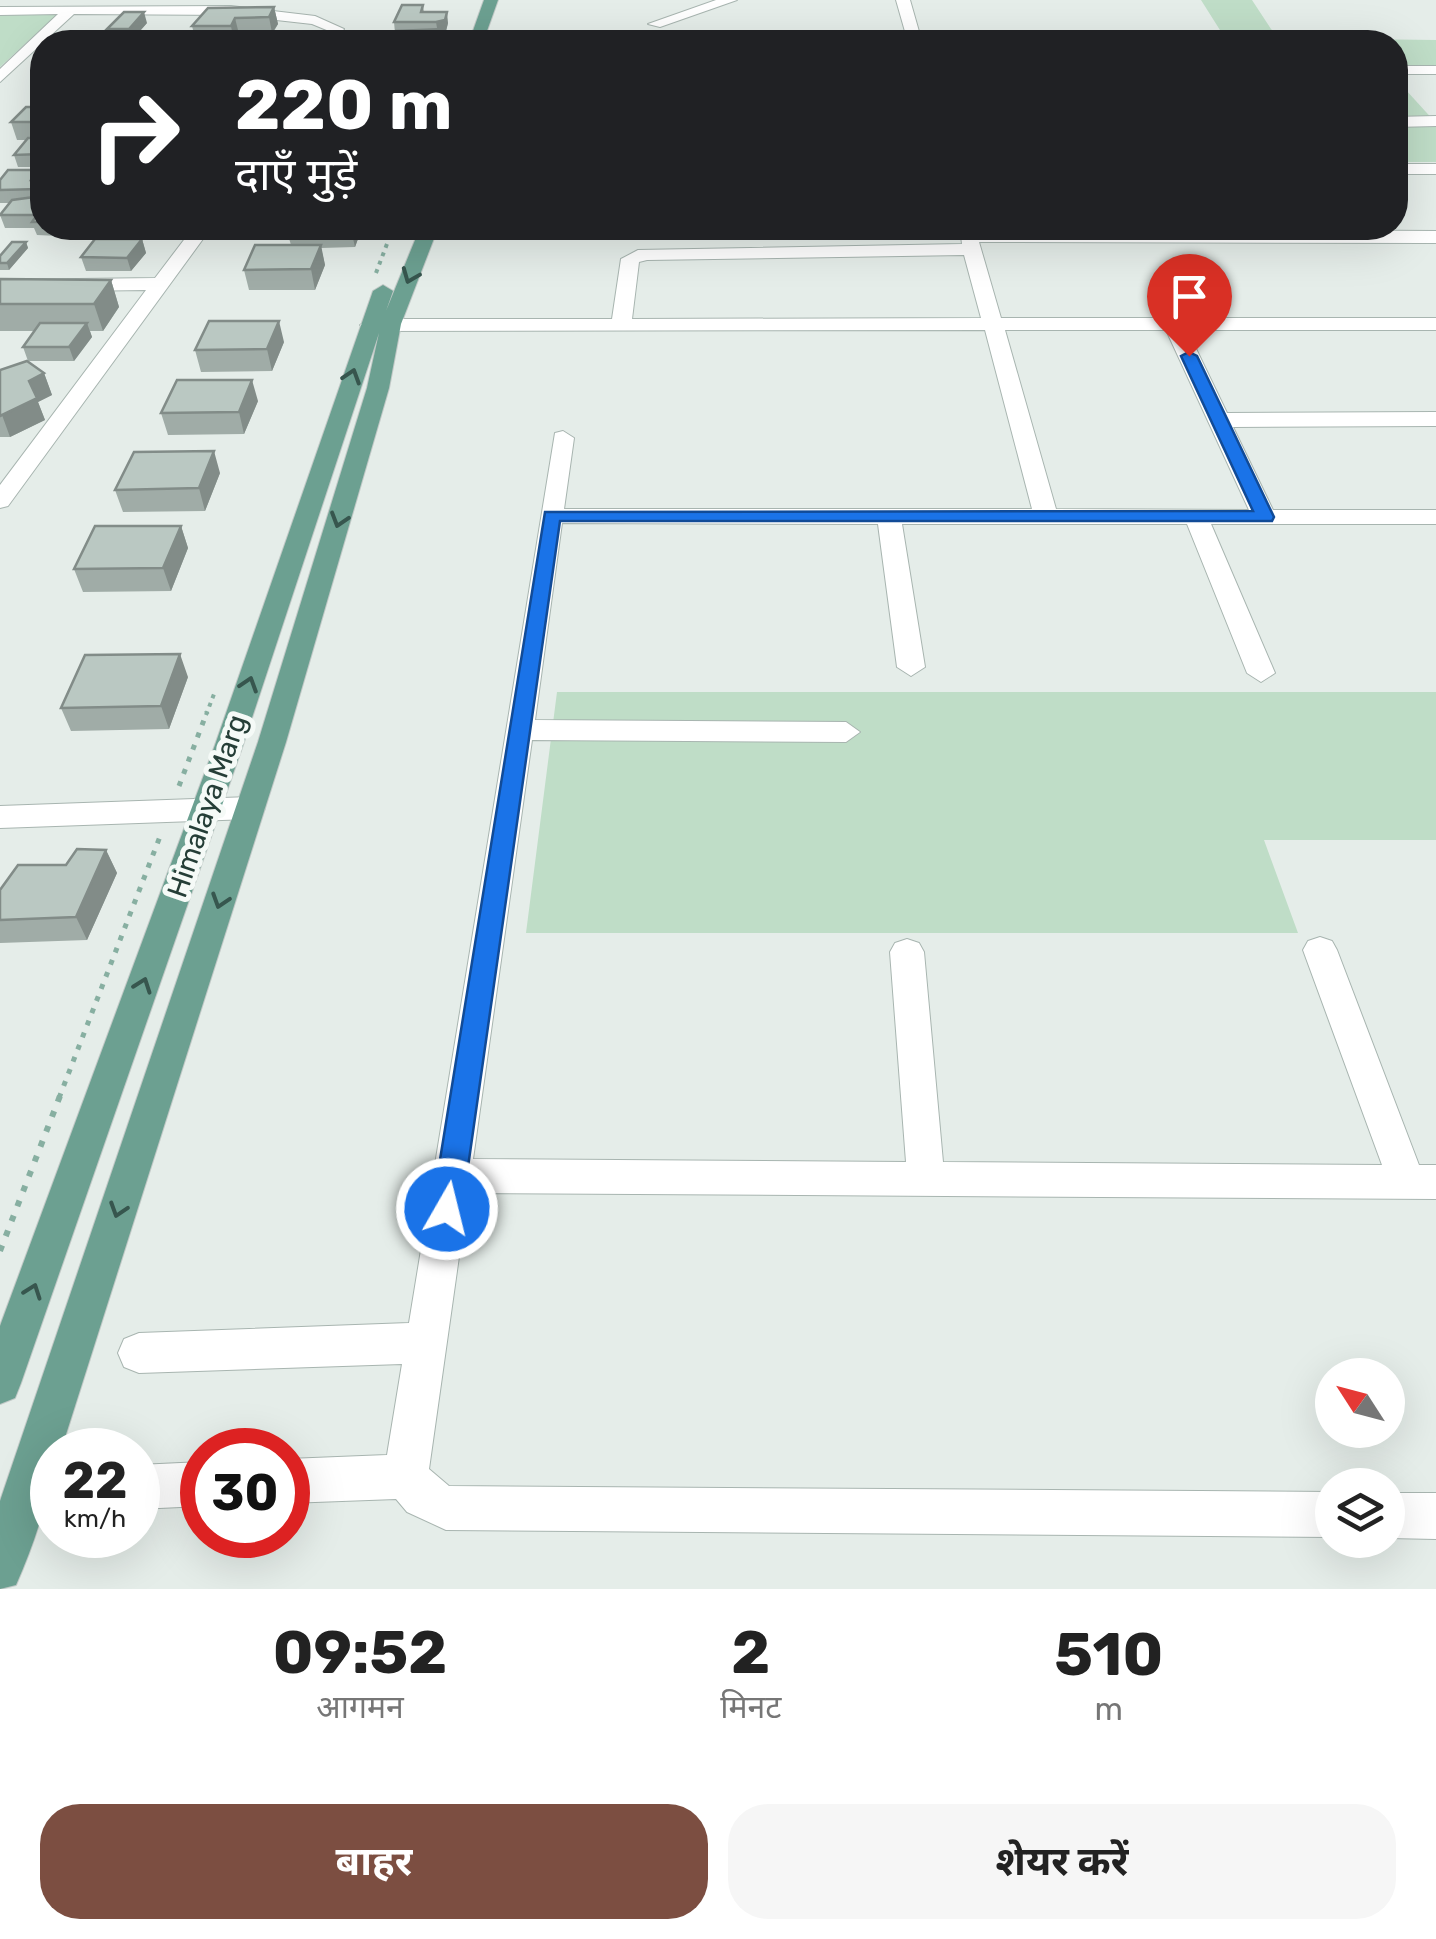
<!DOCTYPE html>
<html lang="hi">
<head>
<meta charset="utf-8">
<style>
	body { margin:0; font-family:Rubik,"Noto Sans Devanagari",sans-serif; background:#f6f6f6; color:#222; height:100vh; display:flex; flex-direction:column; font-size:38px; white-space:nowrap }
	* { box-sizing:border-box; margin:0 }
	p { font-size:32px; color:#767676 }
	.icon { flex:none; width:55px; height:55px; fill:none; stroke:currentColor; stroke-width:2; stroke-linecap:round; stroke-linejoin:round }
	.map { position:relative; height:1589px; overflow:hidden }
	.details { display:flex; flex-direction:column; background:#fff; flex:1 }
	.details>* { flex:none }
	.top-card { position:absolute; left:30px; top:30px; width:1378px; height:210px; border-radius:40px; box-shadow:0 10px 40px #0002; background:#202124; color:#fff; overflow:hidden }
	.needle { width:65px; rotate:306deg }
	.buttons { position:absolute; left:1315px; top:1358px; display:grid; gap:20px }
	.buttons a { display:grid; place-items:center; width:90px; height:90px; border-radius:50%; background:#fff; box-shadow:0 10px 40px #0002; font-size:50px }
	.speed { position:absolute; left:30px; top:1428px; display:flex; gap:20px; font-size:50px; font-weight:700; text-align:center }
	.speed>* { display:grid; place-content:center; width:130px; height:130px; border-radius:50%; background:#fff; box-shadow:0 10px 40px #0002; line-height:1 }
	.speed small { font-size:25px; font-weight:400 }
	.speed .limit { border:15px solid #d22; background:#fff; color:#111 }
	.pin { position:absolute; display:grid; place-items:center; width:85px; height:85px; color:#fff; margin:-102px -42px; border-radius:50% 50% 50% 0; rotate:-45deg; box-shadow:0 0 10px #0007 }
	.pin .icon { rotate:45deg }
	.me { position:absolute; width:110px; margin:-55px; rotate:8deg; stroke-linejoin:round; filter:drop-shadow(0 0 8px #0008) }
	.turn { display:flex; align-items:center; gap:35px; height:210px; padding:0 40px; font-size:45px }
	.turn .icon { width:130px; height:130px; stroke-width:2.5 }
	.turn b { display:block; font-size:70px; line-height:85px }
	.eta { display:flex; justify-content:space-evenly; align-items:center; height:170px; text-align:center }
	.eta b { font-size:60px; font-weight:700; line-height:70px }
	.action { display:flex; gap:20px; margin-top:auto; padding:20px 40px }
	.action a { flex:1; height:115px; border-radius:40px; background:#7c4e41; color:#fff; font-size:40px; font-weight:700; line-height:115px; text-align:center }
	.action a+a { background:#f6f6f6; color:#222 }
	.map>svg:first-child { display:block }
</style>
</head>
<body>
<div class="map">
<svg width="1436" height="1589" viewBox="0 0 1436 1589">
	<rect width="100%" height="100%" fill="#e5ede9"/>
	<path fill="#bfddc7" d="M1201,0H1252L1277,38L1436,40V66H1395V42H942L1225,38Z
		M0,13H59L0,67Z
		M1395,78L1436,123V162H1395Z
		M557,692H1436V840H1264L1298,933H526Z"/>
	<g fill="none" stroke-linecap="round" stroke-linejoin="round">
		<g stroke="#a8b5b0" stroke-width="2">
			<path id="minor" d="M716,0H737L660,27L648,24Z
				M896,0H910L922,42H908Z
				M231,6L315,16L344,29L335,42H321L329,31L312,24L231,15L74,14L0,82V69L58,14L0,15V7Z
				M1395,66H1436V74H1395Z
				M1436,116V126L1395,127V117Z
				M1395,164H1436V174H1395Z
				M193,228H211L8,506L0,508V485L146,290L0,292V280L155,278Z
				M960,228L1436,231V243L979,242L1001,318H1436V330H1187L1227,413L1436,412V426L1233,427L1273,510H1436V524H1211L1275,673L1261,682L1247,673L1187,524H902L925,667L911,676L897,667L878,524L562,523L535,720L846,722L860,732L846,742L532,740L473,1159L906,1162L890,952L895,943L907,939L919,943L924,952L943,1162L1382,1165L1303,950L1308,941L1320,937L1332,941L1337,950L1419,1165H1436V1199L468,1193L429,1469L449,1486L1332,1492V1537L446,1530L407,1512L396,1499L288,1503V1459L387,1455L402,1364L139,1373L124,1367L118,1353L124,1339L139,1333L409,1323L555,433L563,431L574,438L564,509H1032L985,330L370,331L360,325L370,319H612L621,259L638,250L962,244ZM964,255L981,318L632,319L639,262L647,260ZM1005,330H1166L1249,510L1056,509Z
				M250,797L261,800L265,808L261,816L250,819L0,828V806Z
				M202,1462V1506L138,1509V1465Z
				M1388,1493H1436V1539L1388,1538Z"/>
		</g>
		<g stroke="#c2c9c7" stroke-width="2">
			<path id="major" d="M484,0H498L483,42H469Z
				M420,228H438L401,324L389,388L286,742L61,1450H52C52,1495 34,1544 16,1585L0,1589V1501L258,742L367,388L379,333L243,745L21,1383L15,1398L0,1404V1326L215,745L373,291L383,285L393,291L386,311Z"/>
		</g>
		<path stroke="#87afa1" stroke-width="4" stroke-dasharray="4 5" stroke-linecap="butt" d="M376,273L393,228
			M206,715L214,694"/>
		<path stroke="#87afa1" stroke-width="5" stroke-dasharray="5 8" stroke-linecap="butt" d="M179,786L207,712
			M59,1098L161,834"/>
		<path stroke="#87afa1" stroke-width="6" stroke-dasharray="6 10" stroke-linecap="butt" d="M0,1251L60,1096"/>
		<use href="#minor" fill="#fff" fill-rule="evenodd"/>
		<use href="#major" fill="#6ca091" fill-rule="evenodd"/>
	</g>
	<path fill="#a0aca7" d="M423,5L424,12L448,23L446,31L442,32V42H393V39L395,33L394,22Z
		M274,7L278,24L273,33L287,32L289,42H250H255L259,34H239L235,42H196L192,26Z
		M147,23L132,40H111L107,29Z
		M42,107V167H18L14,155L26,140H17L11,122Z
		M37,170L40,180H42V228H64L58,236L37,235L34,228H5L0,215L10,203H0V180Z
		M121,228H172L171,229L121,230Z
		M292,228H362L355,247L321,248L325,265L315,290H249L244,270L291,245L288,235Z
		M142,239L146,253L131,271H86L81,257Z
		M26,242L28,248L9,270H0V256Z
		M0,279L111,280L119,307L103,331H90L92,337L74,361H28L23,347L34,331H0Z
		M284,342L272,371L201,372L195,350Z
		M0,370L44,373L52,395L38,402L45,420L10,437H0Z
		M258,401L244,434L168,435L161,413Z
		M220,473L205,511L123,512L115,490Z
		M181,526L188,548L171,591L83,592L74,569Z
		M188,677L169,729L71,731L61,708Z
		M106,850L117,873L87,940L0,943V890Z"/>
	<path fill="#828c88" d="M274,7L278,24L272,33L269,17Z
		M144,12L147,23L132,40L129,29Z
		M447,12L448,23L446,31L442,32V42H393V39L438,34L436,22Z
		M235,18L239,34L234,42L231,26Z
		M287,32L289,42H281Z
		M37,170L41,183L31,180Z
		M55,228H64L58,236Z
		M355,228H362L355,247L352,234Z
		M142,239L146,253L131,271L127,258Z
		M26,242L28,248L9,270L7,263Z
		M321,245L325,265L315,290L311,269Z
		M111,280L119,307L103,331L94,304Z
		M279,321L284,342L272,371L267,349Z
		M87,323L92,337L74,361L69,347Z
		M44,373L52,395L38,402L45,420L10,437L2,415L29,381Z
		M252,380L258,401L244,434L239,412Z
		M214,451L220,473L205,511L199,488Z
		M181,526L188,548L171,591L163,568Z
		M180,654L188,677L169,729L161,706Z
		M106,850L117,873L87,940L76,917Z"/>
	<path fill="#bac8c2" stroke="#828c88" stroke-width="2.5" d="M402,5H423L421,12H447L445,20L436,22H394Z
		M274,7L269,17L235,18L231,26H192L208,8Z
		M124,12H144L129,29H107Z
		M441,29L440,36L393,39L396,31Z
		M287,32L281,42H250H255L260,33Z
		M26,107H42V122H11Z
		M28,138H42V154L14,155Z
		M8,170H37L31,180H42V184L39,189L0,190V180Z
		M42,196V222H32L37,215H0L12,200Z
		M292,228H355L352,234L288,235Z
		M95,239H142L127,258L81,257Z
		M12,242H26L7,263H0V256Z
		M255,245H321L311,269L244,270Z
		M0,279L111,280L94,304H0Z
		M209,321H279L267,349L195,350Z
		M40,323H87L69,347H23Z
		M27,361L44,373L29,381L37,398L0,416V370Z
		M177,380H252L239,412L161,413Z
		M214,451L199,488L115,490L134,452Z
		M95,526H181L163,568L74,569Z
		M180,654L161,706L61,708L85,655Z
		M77,849L106,850L76,917L0,920V890L18,865H66Z"/>
	<defs><path id="oneway-chevron" d="M-2-3.5L2.5 0L-2 3.5" fill="none" stroke-width="1.6" stroke-linecap="round" stroke-linejoin="round" transform="scale(2.5)"/></defs>
	<g stroke="#37564e">
		<use href="#oneway-chevron" transform="translate(410 276) rotate(112)"/>
		<use href="#oneway-chevron" transform="translate(352 376) rotate(-72)"/>
		<use href="#oneway-chevron" transform="translate(339 520) rotate(107)"/>
		<use href="#oneway-chevron" transform="translate(249 684) rotate(-72)"/>
		<use href="#oneway-chevron" transform="translate(220 901) rotate(108)"/>
		<use href="#oneway-chevron" transform="translate(143 985) rotate(-70)"/>
		<use href="#oneway-chevron" transform="translate(118 1210) rotate(108)"/>
		<use href="#oneway-chevron" transform="translate(33 1291) rotate(-70)"/>
	</g>
	<path fill="#1a73e8" stroke="#114b97" stroke-width="2.5" d="M1189,352L1197,356L1274,517L1272,521H560L462,1209L457,1219L447,1223L437,1219L432,1209L545,512L1253,511L1181,356Z"/>
	<g text-anchor="middle" dominant-baseline="central" stroke-width="10" stroke-linejoin="round" paint-order="stroke">
		<g font-size="28" fill="#253e37" stroke="#f5faf7">
			<text transform="translate(207 806) rotate(-71)">Himalaya Marg</text>
		</g>
	</g>
</svg>
<div class="buttons">
<a><svg class="needle" viewBox="-14 -14 28 28"><path d="M0-13l5 13h-10z" fill="#e53935"/><path d="M0 13l5-13h-10z" fill="#767676"/></svg></a>
<a><svg class="icon" aria-label="layers" viewBox="0 0 24 24"><path d="M12 4l9 5-9 5-9-5zM3 14l9 5 9-5"/></svg></a>
</div>
<div class="speed"><div>22<small>km/h</small></div><div class="limit">30</div></div>
<div class="pin" style="left:1189px;top:356px;background:#d93025"><svg class="icon" aria-label="arrive" viewBox="0 0 24 24"><path d="M6 21V4h12l-3 4 3 4H6"/></svg></div>
<svg class="me" style="left:447px;top:1209px" viewBox="-20 -20 40 40"><circle r="17" fill="#1a73e8" stroke="#fff" stroke-width="3"/><path d="M0-11L8 9 0 5-8 9z" fill="#fff"/></svg>
<div class="top-card">
<div class="turn"><svg class="icon" aria-label="right" viewBox="0 0 24 24"><path d="M7 20v-9h11M14 6l5 5-5 5"/></svg><div><b>220 m</b>दाएँ मुड़ें</div></div>
</div>
</div>
<section class="details">
<div class="eta">
<div><b>09:52</b><p>आगमन</p></div>
<div><b>2</b><p>मिनट</p></div>
<div><b>510</b><p>m</p></div>
</div>
<div class="action"><a>बाहर</a><a>शेयर करें</a></div>
</section>
</body>
</html>
